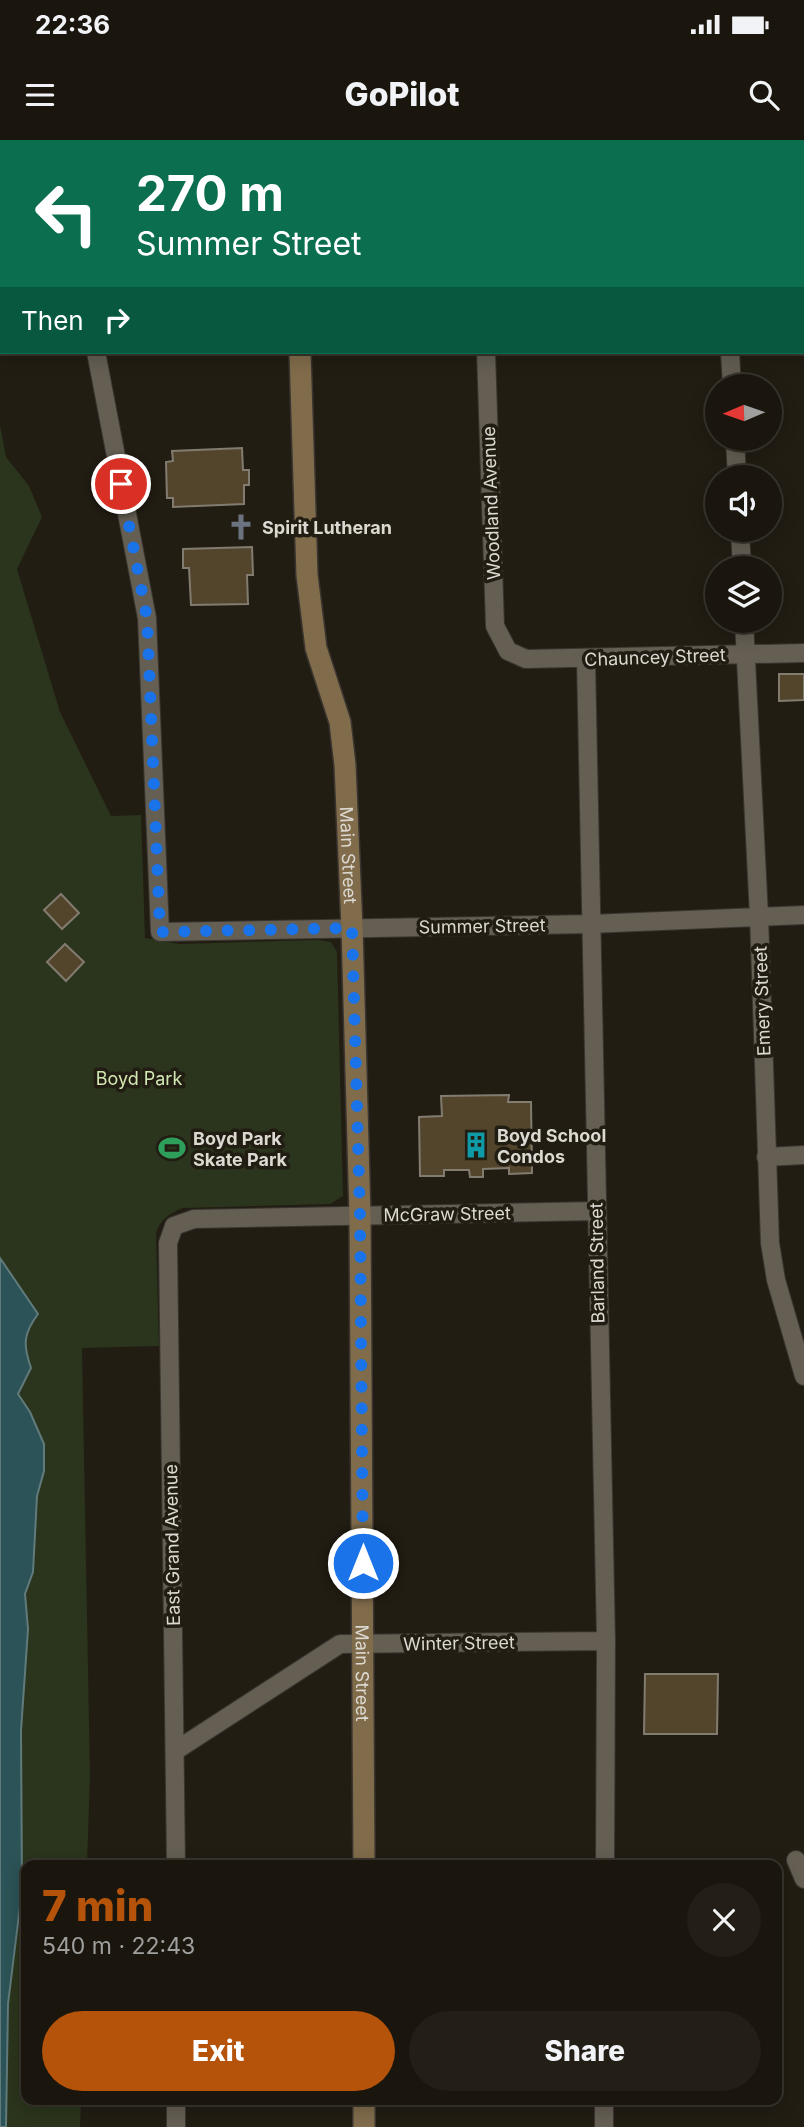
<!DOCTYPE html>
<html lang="en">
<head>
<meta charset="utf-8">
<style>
	body { margin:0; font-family:Inter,sans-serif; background:#231f17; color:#f1f3f6; height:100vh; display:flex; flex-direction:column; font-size:26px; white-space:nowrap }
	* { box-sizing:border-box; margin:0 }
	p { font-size:23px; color:#9f9f9e }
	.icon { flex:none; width:38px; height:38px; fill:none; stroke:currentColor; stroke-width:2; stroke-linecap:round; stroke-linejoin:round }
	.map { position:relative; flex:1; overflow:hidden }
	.panel { position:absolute; left:21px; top:1720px; width:761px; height:245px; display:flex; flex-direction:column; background:#1a160e; border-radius:14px; box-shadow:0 4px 18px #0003,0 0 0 2px #38352e }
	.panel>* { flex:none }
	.banner { position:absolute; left:0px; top:0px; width:805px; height:214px; box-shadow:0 4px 18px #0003,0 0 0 2px #38352e; background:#0b6e4f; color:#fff; overflow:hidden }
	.needle { width:46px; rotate:268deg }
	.tools { position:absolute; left:705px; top:234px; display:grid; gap:14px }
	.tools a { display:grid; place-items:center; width:77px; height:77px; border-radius:50%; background:#1a160e; box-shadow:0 4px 18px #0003,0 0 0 2px #38352e; font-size:35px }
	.pin { position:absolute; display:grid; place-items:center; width:60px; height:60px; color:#fff; margin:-30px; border:4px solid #fff; border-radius:50%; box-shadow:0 2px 7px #0007 }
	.me { position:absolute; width:77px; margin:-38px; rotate:0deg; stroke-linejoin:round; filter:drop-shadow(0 0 5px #0008) }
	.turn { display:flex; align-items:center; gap:24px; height:147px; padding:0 21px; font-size:32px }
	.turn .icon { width:91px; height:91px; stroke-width:2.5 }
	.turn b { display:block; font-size:49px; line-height:60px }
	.then { display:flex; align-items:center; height:66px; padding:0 21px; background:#0003; gap:14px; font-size:26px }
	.round { display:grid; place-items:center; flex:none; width:74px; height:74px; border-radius:37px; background:#231f17 }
	.headline { display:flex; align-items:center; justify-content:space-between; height:119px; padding:0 21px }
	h1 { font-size:42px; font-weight:800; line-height:52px; color:#b45309 }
	.action { display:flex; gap:14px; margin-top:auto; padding:14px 21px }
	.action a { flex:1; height:80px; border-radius:42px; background:#b45309; color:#fff; font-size:28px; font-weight:800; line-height:80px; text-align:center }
	.action a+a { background:#231f17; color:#f1f3f6 }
	.status { display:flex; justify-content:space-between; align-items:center; height:49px; padding:0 35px; background:#1a160e; direction:ltr }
	.status svg { height:19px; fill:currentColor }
	header { display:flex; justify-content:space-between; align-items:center; height:91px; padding:0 21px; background:#1a160e; font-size:32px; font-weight:800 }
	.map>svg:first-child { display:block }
</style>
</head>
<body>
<div class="status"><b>22:36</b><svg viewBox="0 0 49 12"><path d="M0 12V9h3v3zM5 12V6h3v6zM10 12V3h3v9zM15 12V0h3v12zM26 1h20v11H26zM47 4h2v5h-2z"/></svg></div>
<header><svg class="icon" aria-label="menu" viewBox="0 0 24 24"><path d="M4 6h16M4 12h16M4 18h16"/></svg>GoPilot<svg class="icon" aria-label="search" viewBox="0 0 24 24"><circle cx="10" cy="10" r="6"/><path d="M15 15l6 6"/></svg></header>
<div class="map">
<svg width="804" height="1987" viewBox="0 0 804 1987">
	<rect width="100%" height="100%" fill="#221d13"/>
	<path fill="#2b341c" d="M0,285L6,317L29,346L42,377L17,429L60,572L111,676L141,675L145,798L180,804L319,800L331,802L337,812L343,1056L330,1064L183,1068C170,1073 159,1080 156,1094L159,1206L82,1208L90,1636L87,1725L26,1726V1960H81L80,1987H6L8,1864L22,1750L21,1591L28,1489L25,1454L33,1432L37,1356L44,1331L30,1272L18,1254L30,1228C23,1205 23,1194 38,1174L0,1118Z"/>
	<path fill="#2c5357" stroke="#617b7c" stroke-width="2" d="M0,1118L38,1174C23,1194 23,1205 31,1228L18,1254L30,1272L44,1304V1331L37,1356L33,1432L25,1454L28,1489L21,1591L22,1750L8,1864L6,1987H0Z"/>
	<path fill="#53452b" stroke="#827b70" stroke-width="2" d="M242,308L243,330H249V345H244V364L173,367V358H167L166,322L173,321L172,311Z
		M252,407L253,435H247L248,464L191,465L189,428H183V409Z
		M779,534H804V560L779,561Z
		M61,754L79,773L62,789L44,770Z
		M65,804L84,822L66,841L47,822Z
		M509,955L508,962H531L532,1033L509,1034V1028L483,1029V1037H470L469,1030H444V1036H420L419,977L442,976L441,956Z
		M645,1534H718L717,1594H644Z"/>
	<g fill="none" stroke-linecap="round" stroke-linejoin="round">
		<g stroke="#3a3530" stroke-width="20">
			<path id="street" d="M54,0L55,2
				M479,0V2
				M719,0V2
				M96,212L147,478L160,792L590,784L804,775
				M486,212L495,486L508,511L526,519L804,513
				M730,212L732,247
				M735,299L737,338
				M740,390L742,429
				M744,481L759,776L770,1103L776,1140L804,1236
				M586,520L606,1501L605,1726
				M766,1017L804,1015
				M175,1611L340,1504L606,1501
				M796,1720L804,1739
				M176,1726L168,1103L174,1086L194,1079L596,1071
				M176,1987V1960
				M604,1987V1960"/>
		</g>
		<g stroke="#3a3530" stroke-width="24">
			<g id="secondary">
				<path d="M294,0V2"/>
				<path id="s1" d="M300,212L307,435L316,508L340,582L345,625L352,788L360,1075L364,1726"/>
				<path d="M364,1987V1960"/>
			</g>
		</g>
		<use href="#street" stroke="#645e53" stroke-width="18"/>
		<use href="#secondary" stroke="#806c4b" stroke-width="21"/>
	</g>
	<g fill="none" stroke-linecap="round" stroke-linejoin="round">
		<path stroke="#1a73e8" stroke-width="12" stroke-dasharray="0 21.6" d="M121,344L147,478L160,792L352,788L360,1075L363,1423"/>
	</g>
	<defs>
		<g id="church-bare" transform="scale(2.1)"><path d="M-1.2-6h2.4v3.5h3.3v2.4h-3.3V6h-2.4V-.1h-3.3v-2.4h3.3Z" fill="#6b7280" stroke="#221d13" stroke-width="2.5" paint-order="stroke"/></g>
		<g id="building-bare" transform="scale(2.1)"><path d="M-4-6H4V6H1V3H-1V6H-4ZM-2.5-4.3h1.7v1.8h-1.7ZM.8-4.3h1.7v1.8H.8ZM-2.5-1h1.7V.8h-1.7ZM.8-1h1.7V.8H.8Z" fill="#0f9aa8" stroke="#221d13" stroke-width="2.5" paint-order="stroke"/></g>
		<g id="stadium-bare" transform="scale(2.1)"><path d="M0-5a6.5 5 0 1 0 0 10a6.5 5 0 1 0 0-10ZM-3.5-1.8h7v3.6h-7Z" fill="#2e9e5b" stroke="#221d13" stroke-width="2.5" paint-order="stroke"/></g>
	</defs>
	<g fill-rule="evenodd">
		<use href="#church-bare" x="241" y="387"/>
		<use href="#building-bare" x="476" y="1005"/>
		<use href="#stadium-bare" x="172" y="1008"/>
	</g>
	<g text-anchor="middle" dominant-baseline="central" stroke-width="7" stroke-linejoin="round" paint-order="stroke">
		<g font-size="18" fill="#dcd9d2" stroke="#221d13">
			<text transform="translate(491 363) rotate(-92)">Woodland Avenue</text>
			<text transform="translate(655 517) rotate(-2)">Chauncey Street</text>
			<text stroke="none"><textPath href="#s1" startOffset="508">Main Street</textPath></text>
			<text transform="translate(482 786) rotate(-1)">Summer Street</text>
			<text transform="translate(762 861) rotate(-92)">Emery Street</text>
			<text transform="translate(447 1074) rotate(-1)">McGraw Street</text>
			<text transform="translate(597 1123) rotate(-91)">Barland Street</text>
			<text transform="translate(172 1405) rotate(-91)">East Grand Avenue</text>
			<text transform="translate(459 1503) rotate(-1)">Winter Street</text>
			<text stroke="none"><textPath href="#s1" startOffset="1326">Main Street</textPath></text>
		</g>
		<g font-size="18" font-weight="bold" fill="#dcd9d2" stroke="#221d13" text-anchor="start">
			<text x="262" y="387">Spirit Lutheran</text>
			<text x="497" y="995">Boyd School<tspan x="497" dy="21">Condos</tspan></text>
			<text x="193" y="998">Boyd Park<tspan x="193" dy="21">Skate Park</tspan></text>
		</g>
		<g font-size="18" fill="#d2e7b1" stroke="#221d13">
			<text x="139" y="938">Boyd Park</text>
		</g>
	</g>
</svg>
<div class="tools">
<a><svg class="needle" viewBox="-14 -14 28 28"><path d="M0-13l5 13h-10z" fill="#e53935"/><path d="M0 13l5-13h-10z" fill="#9f9f9e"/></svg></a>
<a><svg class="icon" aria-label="sound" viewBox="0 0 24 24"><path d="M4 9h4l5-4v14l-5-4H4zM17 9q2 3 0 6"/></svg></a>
<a><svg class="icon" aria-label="layers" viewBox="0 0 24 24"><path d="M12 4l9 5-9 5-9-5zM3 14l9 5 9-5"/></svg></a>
</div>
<div class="pin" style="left:121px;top:344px;background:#d93025"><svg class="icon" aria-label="arrive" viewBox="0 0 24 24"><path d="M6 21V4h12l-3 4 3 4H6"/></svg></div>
<svg class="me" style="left:363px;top:1423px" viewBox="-20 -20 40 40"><circle r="17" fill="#1a73e8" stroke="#fff" stroke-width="3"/><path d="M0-11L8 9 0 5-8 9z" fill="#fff"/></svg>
<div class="banner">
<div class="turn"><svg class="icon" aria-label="left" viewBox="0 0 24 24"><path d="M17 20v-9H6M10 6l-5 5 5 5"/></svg><div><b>270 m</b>Summer Street</div></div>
<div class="then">Then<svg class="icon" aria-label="right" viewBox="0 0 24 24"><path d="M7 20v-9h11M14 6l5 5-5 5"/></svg></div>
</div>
<section class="panel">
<div class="headline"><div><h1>7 min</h1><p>540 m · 22:43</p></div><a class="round"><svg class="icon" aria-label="close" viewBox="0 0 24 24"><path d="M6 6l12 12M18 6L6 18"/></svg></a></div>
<div class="action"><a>Exit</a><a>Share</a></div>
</section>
</div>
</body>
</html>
